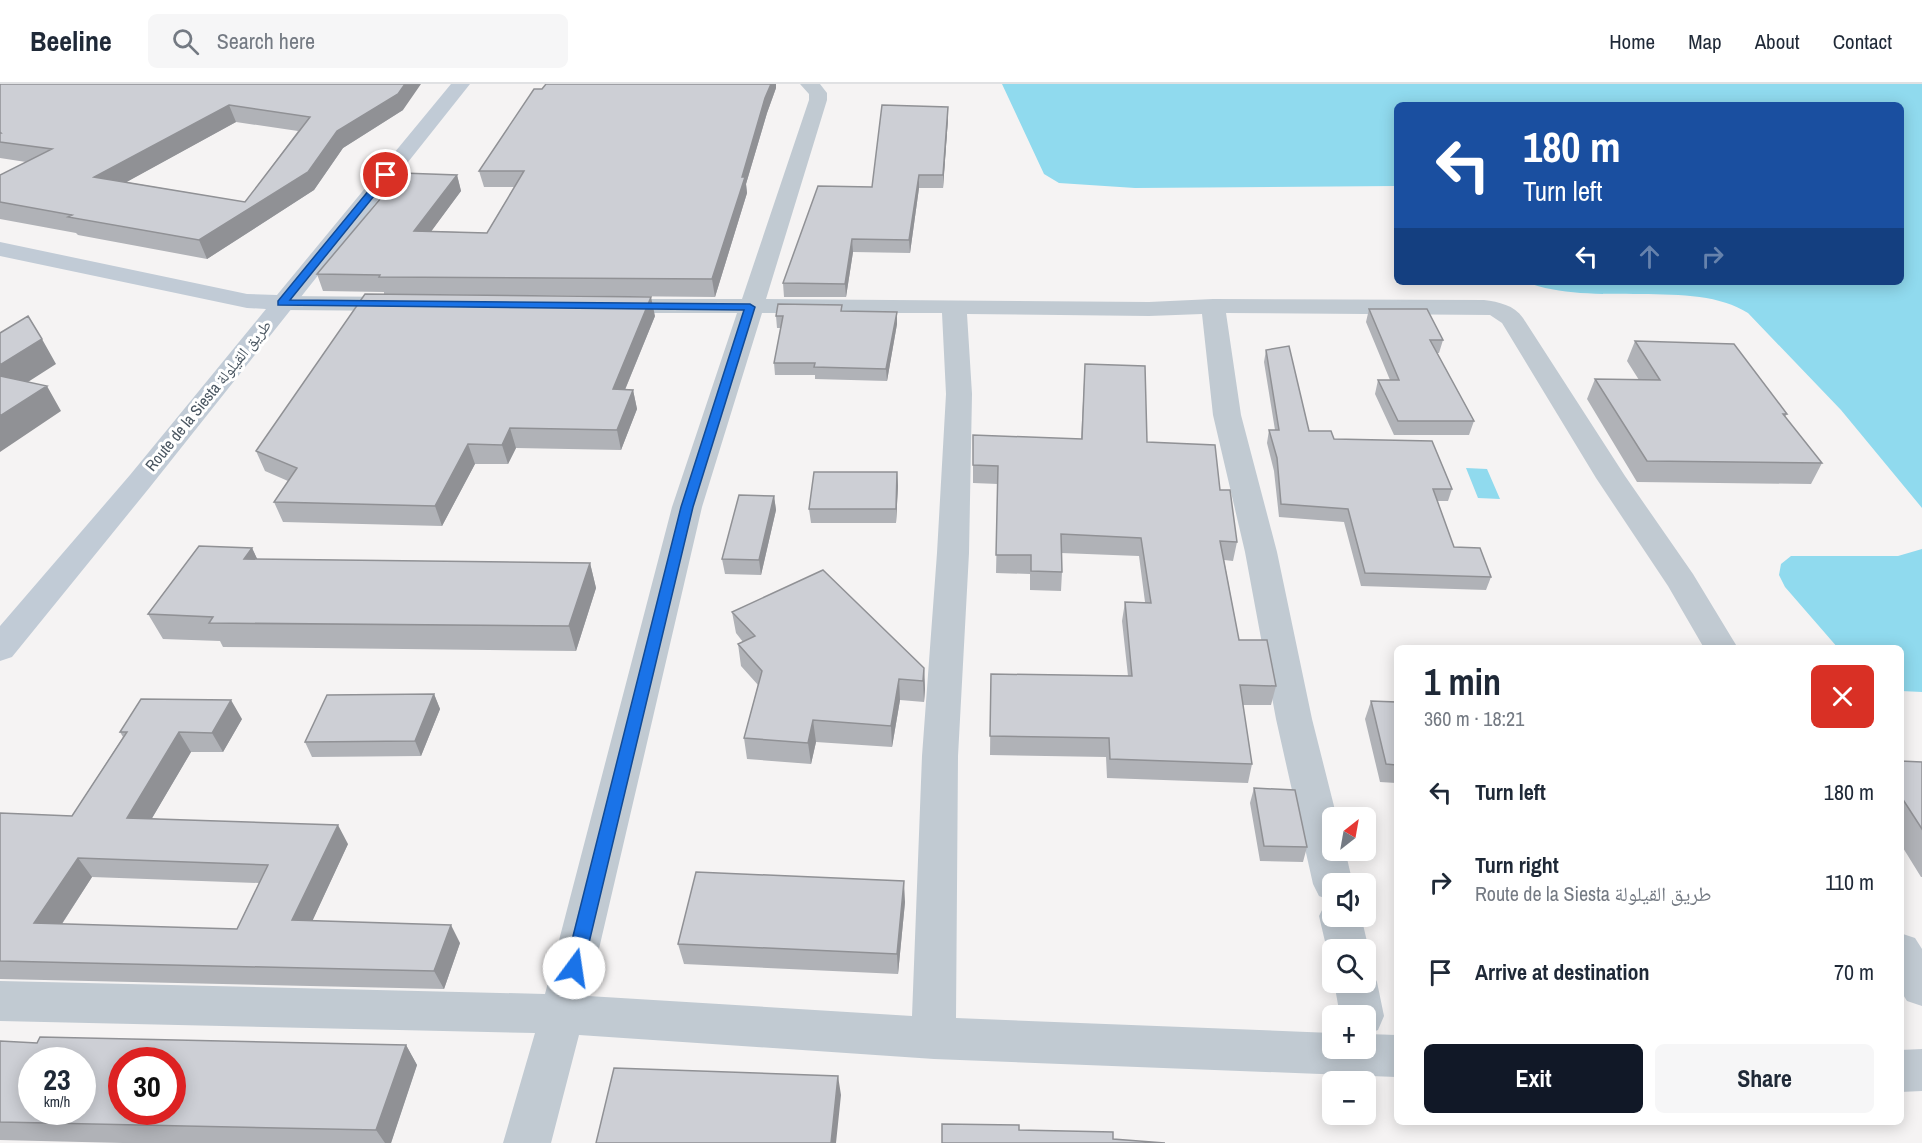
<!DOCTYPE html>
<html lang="en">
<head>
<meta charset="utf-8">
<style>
	body { margin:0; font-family:"Archivo Narrow","Noto Naskh Arabic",sans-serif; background:#f6f6f7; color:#1f2937; height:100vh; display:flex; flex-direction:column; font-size:22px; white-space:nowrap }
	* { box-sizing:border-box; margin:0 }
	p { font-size:20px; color:#747a83 }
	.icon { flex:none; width:33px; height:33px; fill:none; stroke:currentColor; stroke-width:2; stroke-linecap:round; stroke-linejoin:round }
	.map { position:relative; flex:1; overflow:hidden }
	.drawer { position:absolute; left:1394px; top:561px; width:510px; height:480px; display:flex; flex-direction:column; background:#fff; border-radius:9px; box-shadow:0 3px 15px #0003 }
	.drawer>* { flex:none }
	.banner { position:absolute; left:1394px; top:18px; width:510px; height:183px; border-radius:9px; box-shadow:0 3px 15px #0003; background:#1a4fa0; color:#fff; overflow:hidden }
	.needle { width:39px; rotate:31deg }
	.buttons { position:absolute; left:1322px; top:723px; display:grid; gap:12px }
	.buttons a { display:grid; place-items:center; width:54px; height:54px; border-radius:9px; background:#fff; box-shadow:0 3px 15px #0003; font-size:30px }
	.speed { position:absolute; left:18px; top:963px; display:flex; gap:12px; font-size:30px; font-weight:700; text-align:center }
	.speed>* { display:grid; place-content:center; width:78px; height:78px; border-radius:50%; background:#fff; box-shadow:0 3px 15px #0003; line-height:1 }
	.speed small { font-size:15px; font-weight:400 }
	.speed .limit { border:9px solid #d22; background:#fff; color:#111 }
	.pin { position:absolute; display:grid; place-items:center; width:51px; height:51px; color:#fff; margin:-26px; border:3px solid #fff; border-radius:50%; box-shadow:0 2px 6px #0007 }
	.me { position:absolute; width:66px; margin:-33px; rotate:14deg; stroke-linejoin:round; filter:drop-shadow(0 0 4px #0008) }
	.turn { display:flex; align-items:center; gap:21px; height:126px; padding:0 30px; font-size:27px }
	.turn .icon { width:78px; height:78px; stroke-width:2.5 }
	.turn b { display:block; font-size:42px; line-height:51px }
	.lanes { display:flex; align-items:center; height:57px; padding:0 30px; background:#0003; justify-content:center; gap:30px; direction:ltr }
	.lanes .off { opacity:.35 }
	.round { display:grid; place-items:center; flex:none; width:63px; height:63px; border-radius:9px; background:#f6f6f7 }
	.head { display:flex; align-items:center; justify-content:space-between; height:102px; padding:0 30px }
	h1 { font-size:36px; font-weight:700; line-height:45px }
	.button { display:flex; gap:12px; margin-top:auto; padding:12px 30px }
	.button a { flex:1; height:69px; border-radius:9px; background:#111827; color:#fff; font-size:24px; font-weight:700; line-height:69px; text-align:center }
	.button a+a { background:#f6f6f7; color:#1f2937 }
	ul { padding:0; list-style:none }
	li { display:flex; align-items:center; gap:18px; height:90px; padding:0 30px }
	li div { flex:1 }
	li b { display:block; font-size:22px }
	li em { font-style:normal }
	header { display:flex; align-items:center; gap:36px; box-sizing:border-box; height:84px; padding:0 30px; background:#fff; border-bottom:2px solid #e0e1e3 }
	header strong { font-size:28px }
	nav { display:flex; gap:33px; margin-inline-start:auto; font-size:21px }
	.search { width:420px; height:54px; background:#f6f6f7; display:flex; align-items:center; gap:15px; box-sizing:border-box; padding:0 21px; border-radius:9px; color:#747a83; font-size:22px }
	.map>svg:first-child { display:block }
</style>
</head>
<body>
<header>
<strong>Beeline</strong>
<div class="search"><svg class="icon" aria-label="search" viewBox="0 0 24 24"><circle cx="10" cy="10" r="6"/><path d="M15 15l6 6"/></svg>Search here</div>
<nav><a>Home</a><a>Map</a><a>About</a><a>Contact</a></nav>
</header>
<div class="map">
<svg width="1922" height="1059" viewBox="0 0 1922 1059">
	<rect width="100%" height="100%" fill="#f5f3f3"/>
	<path fill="#90daee" d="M1002,0H1922V424L1841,326L1748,229C1694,194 1591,224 1526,198H1900V21H1396V102L1135,104L1059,99L1044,90Z
		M1466,384L1487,385L1500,415L1478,414Z
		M1922,465V608L1901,607L1900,564H1838L1785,503L1779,491L1781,480L1791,472H1898Z"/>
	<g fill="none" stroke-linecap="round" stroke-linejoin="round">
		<path fill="#c1cad2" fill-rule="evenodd" d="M800,0H820L827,9V16L766,215L1149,218L1213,215L1484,216C1499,218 1514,221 1523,234L1625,392L1693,490L1733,556L1738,564H1704L1668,502L1596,394L1502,239L1490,231L1226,229L1241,331L1277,468L1312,635L1337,734H1332V766H1345L1353,800H1332V817L1319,812L1313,800L1276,635L1245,468L1213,331L1202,230L1149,232L967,230L972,310L969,469L958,672L956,934L1332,949V964H1365V932H1340L1334,898H1365V882L1370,884L1377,898L1384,932L1378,946L1368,950L1396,951V993L934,975L579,951L551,1059H503L535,949L0,937V897L545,910L672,423L737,229H608L599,227L596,222L599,217L608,215H742L809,16V10ZM762,229H942L946,310L937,469L922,672L912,932L588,912L702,423Z
			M282,212L404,213L413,215L416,220L413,225L404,227L282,226L273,224L270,219L273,214Z
			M1332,817V832H1361L1369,866L1365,875V866H1332V877L1327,866L1319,832L1325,820Z
			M1900,849L1915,854L1922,865V922L1907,917L1900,906Z
			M1922,965V1007L1900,1008V966Z"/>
		<path fill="#c1cbd6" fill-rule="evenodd" d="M451,0H470L150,403L12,573L0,577V542L130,391L266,225L247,224L0,172V158L247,210L277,211Z"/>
	</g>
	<path fill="#b0b2b7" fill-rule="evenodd" d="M0,0L403,26L343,64L314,106L207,175L78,151L76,149L0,135V91L26,78L0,74ZM236,38L298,47L245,118L126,98Z
		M776,4L767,29L746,100L747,109L715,213L384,210V208L323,207L317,190L457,91L461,107L431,147L487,149L515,103H484L479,87Z
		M948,23V35L943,104H919L910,169L853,168L846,213H784L783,199Z
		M842,221V227L897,228V240L887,297L815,295V291H775L774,279L781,244H777L776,232Z
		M1369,225L1443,256L1439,269H1437L1474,337L1469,351H1394L1375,310L1378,296H1390L1366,238Z
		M655,232L625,306H633L637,325L621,366L516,364L508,380H475L442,442L283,438L274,418L288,397L265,387L256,367Z
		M1635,257L1787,330L1785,333L1822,379L1811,400L1637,398L1587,315L1595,295L1639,296L1627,277Z
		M1266,266L1309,347L1334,355L1452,405L1448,417H1437L1454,463L1491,493L1486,506L1361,502L1344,438L1279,433L1274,387L1267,359L1269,346H1275L1264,278Z
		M1085,280L1147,358L1220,406L1237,458L1233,477L1224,476L1239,556L1276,602L1271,621H1243L1252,680L1248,699L1107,694L1106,673L990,671L991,590L1128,592L1122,537L1125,518H1145L1139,472L1061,469L1062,488L1061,507L1030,506V490L996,489L998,400L973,399V351L1081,355Z
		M897,388L898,402L896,439H811L809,425Z
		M774,412L776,426L761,491L725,490L722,475Z
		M252,464L257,475L590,479L596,504L576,567L223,563L220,557L163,555L148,530Z
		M732,528L924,584L925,605L924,618L900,616L892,663L816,658L811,680L747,675L744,654L758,601L741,582L738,560L743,558L736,549Z
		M434,610L440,625L421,672L312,673L305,658Z
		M1371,617L1396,618V699L1380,698L1365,635Z
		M242,635L223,668H191L152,734L348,760L312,837L460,859L444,905L0,895V729L72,732L123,653L120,648ZM92,793L259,799L237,845L62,840Z
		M1900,677L1922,678V793H1921L1900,759Z
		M1254,704L1307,763L1303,778L1260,777L1250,719Z
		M905,818L898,890L684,880L678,860Z
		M0,957L37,959L406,961L417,981L391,1059H123L0,1056Z"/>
	<path fill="#909195" d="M405,0H421L403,26L343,64L314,106L207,175L199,156L337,47Z
		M771,0H776V4L767,29L746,100L747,109L715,213L712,195L765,14Z
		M229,21L236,38L103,111L94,93Z
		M948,23V35L943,104V91Z
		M457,91L461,107L419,164L414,147Z
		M919,91V104L910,169L909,156Z
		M852,155L853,168L846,213L845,200Z
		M651,213L655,232L617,325L613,305Z
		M897,228V240L887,297L886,285Z
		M42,255L56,280L3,314L0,309V281Z
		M47,302L61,327L0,368V332Z
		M633,306L637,325L621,366L617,346Z
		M510,344L516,364L508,380L502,361Z
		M468,360L475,380L442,442L435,422Z
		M897,388L898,402L896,439V425Z
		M774,412L776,426L761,491L759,476Z
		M252,464L264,489L244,475Z
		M590,479L596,504L576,567L569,542Z
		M924,584L925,605L924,618L923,597Z
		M899,595L900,616L892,663L891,642Z
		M434,610L440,625L421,672L415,657Z
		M231,616L242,635L223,668L212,649Z
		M813,636L816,658L811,680L808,659Z
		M179,648L191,668L141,753L127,734Z
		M338,741L348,760L304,855L292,836Z
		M78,774L92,793L50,858L34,839Z
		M904,797L905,818L898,890L897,870Z
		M451,841L460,859L444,905L434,887Z
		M406,961L417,981L391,1059H385L376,1046Z
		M838,992L841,1011L836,1059H831Z"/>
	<path fill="#cdcfd5" stroke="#909195" stroke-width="1.5" fill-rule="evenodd" d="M0,0H405L398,10L337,47L308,88L199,156L68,133L72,131L0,118V91L52,65L0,58V49H1L0,48ZM229,21L310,33L245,118L94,93Z
		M546,0H771L765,14L742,93H745L712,195L379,193L380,191L317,190L402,89L457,91L414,147L487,149L524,87H479L534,5H542Z
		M882,21L948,23L943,91H919L909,156L852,155L845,200L783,199L818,102L872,103Z
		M365,210L651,213L613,305L633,306L617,346L510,344L502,361L468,360L435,422L274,418L297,384L256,367Z
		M778,220L842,221L841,227L897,228L886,285L814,283L815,279H774L783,232H776Z
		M1369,225H1427L1443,256H1430L1474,337H1398L1378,296H1399Z
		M28,232L42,255L0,281V249Z
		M1635,257L1734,260L1787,330H1783L1822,379L1647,377L1595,295L1660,296Z
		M1289,262L1309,347H1331L1334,355L1432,357L1452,405H1433L1454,463L1480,464L1491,493L1365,489L1348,425L1281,420L1277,374L1269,346H1279L1266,266Z
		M1085,280L1145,282L1147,358L1215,361L1220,406H1230L1237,458L1220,457L1239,556H1267L1276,602L1240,601L1252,680L1110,675L1109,654L990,652L991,590L1132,592L1125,518L1151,519L1141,454L1061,450L1062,488L1031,487V471H996L998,382L973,381V351L1082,355Z
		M0,292L47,302L0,332Z
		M814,388H897L896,425H809Z
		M739,411L774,412L759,476L722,475Z
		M199,462L252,464L244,475L590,479L569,542L209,539L213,533L148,530Z
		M823,486L924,584L923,597L899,595L891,642L813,636L808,659L744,654L762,587L738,560L755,552L732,528Z
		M434,610L415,657L305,658L327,611Z
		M141,615L231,616L212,649L179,648L127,734L338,741L292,836L451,841L434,887L0,877V729L72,732L127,648H120ZM78,774L268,781L237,845L34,839Z
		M1371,617L1396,618V681L1386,680Z
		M1900,677L1922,678V745L1900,711Z
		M1254,704L1295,706L1307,763L1264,762Z
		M696,788L904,797L897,870L678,860Z
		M40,953L406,961L376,1046L0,1038V957L37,959ZM32,976H82V1028H32ZM122,976H172V1028H122Z
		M614,984L838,992L831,1059H596Z
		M942,1040L1019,1041V1046L1113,1048V1055L1165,1059H942Z"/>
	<path fill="#1a73e8" stroke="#114b97" stroke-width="1.5" d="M383,89L391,91L290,216L750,220L755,223L693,423L583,884L580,889L574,892L568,889L565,884L681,423L744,226L278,221V217Z"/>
	<g text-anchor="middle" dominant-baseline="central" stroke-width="6" stroke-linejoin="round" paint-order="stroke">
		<g font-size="16" fill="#4a5661" stroke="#fff">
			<text transform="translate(208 311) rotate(-51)">Route de la Siesta طريق القيلولة</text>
		</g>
	</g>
</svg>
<div class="buttons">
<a><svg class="needle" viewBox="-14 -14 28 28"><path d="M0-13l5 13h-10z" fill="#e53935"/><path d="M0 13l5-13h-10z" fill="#747a83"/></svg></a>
<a><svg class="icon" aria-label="sound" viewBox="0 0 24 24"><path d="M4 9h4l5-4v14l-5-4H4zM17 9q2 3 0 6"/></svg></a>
<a><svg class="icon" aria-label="search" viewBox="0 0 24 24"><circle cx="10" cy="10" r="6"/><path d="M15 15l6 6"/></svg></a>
<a>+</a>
<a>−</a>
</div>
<div class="speed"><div>23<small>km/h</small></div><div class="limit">30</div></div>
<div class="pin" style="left:386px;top:91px;background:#d93025"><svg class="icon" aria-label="arrive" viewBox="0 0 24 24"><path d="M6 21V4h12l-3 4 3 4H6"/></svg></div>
<svg class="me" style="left:574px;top:884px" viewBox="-20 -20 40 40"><circle r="19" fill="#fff"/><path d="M0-13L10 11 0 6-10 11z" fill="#1a73e8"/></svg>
<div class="banner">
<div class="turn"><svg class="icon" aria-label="left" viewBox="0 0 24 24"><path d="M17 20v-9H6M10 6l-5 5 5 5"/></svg><div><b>180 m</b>Turn left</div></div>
<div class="lanes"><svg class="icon" aria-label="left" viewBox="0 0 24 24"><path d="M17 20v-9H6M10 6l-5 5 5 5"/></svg><svg class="icon off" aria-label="ahead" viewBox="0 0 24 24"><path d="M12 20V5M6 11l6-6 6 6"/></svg><svg class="icon off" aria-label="right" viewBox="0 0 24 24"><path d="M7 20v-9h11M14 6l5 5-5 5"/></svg></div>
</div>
<section class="drawer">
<div class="head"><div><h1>1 min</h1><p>360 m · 18:21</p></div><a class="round" style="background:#d93025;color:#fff"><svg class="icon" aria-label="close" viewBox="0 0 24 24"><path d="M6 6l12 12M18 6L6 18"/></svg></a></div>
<ul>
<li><svg class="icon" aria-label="left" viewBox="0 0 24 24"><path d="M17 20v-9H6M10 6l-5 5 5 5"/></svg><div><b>Turn left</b></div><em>180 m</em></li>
<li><svg class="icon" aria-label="right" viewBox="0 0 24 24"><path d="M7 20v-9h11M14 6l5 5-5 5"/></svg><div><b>Turn right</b><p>Route de la Siesta طريق القيلولة</p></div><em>110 m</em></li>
<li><svg class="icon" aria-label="arrive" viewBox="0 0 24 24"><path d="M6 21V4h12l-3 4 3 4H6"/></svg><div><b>Arrive at destination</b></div><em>70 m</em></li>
</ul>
<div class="button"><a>Exit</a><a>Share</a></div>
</section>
</div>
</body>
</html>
